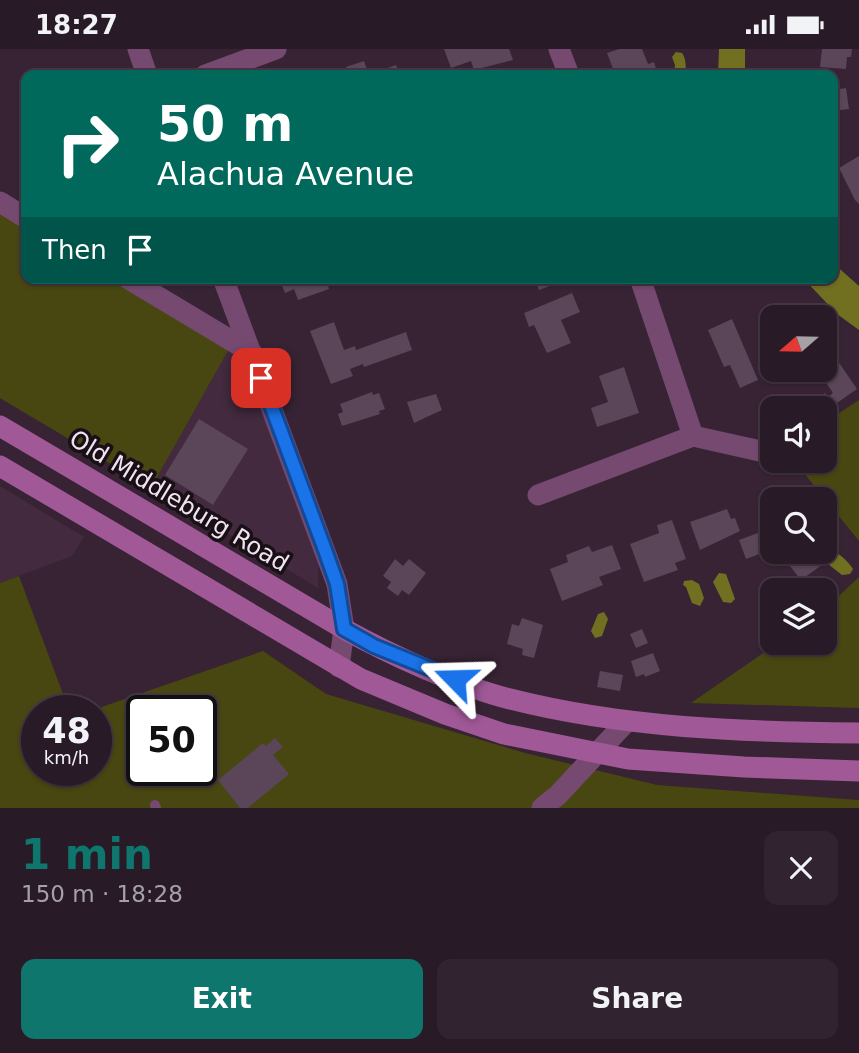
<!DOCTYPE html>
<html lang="en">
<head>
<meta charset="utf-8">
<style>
	body { margin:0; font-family:"DejaVu Sans",sans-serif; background:#31232f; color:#f1f3f6; height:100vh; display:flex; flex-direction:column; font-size:26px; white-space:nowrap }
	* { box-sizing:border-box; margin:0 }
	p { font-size:23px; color:#a5a1a7 }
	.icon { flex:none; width:38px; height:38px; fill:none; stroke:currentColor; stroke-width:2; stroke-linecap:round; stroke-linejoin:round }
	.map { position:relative; height:759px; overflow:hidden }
	.side { display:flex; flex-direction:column; background:#291a27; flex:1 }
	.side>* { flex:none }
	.guide { position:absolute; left:21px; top:21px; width:817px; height:214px; border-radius:14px; box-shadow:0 2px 5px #0004,0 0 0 2px #453844; background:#00695c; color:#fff; overflow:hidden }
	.needle { width:46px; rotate:250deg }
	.tools { position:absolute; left:760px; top:256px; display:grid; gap:14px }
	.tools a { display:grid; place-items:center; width:77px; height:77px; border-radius:14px; background:#291a27; box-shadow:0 2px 5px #0004,0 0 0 2px #453844; font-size:35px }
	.speed { position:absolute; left:21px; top:646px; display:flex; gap:14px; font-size:35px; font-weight:700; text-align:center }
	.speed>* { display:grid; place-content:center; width:91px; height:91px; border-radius:50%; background:#291a27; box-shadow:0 2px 5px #0004,0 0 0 2px #453844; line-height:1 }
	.speed small { font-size:18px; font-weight:400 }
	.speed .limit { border:4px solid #111; border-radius:10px; background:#fff; color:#111 }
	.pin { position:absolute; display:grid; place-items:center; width:60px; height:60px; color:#fff; margin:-30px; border-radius:14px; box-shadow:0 4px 10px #0006 }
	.me { position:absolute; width:77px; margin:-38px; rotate:292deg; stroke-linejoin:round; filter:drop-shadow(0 0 5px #0008) }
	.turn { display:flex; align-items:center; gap:24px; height:147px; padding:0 21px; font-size:32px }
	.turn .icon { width:91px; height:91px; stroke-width:2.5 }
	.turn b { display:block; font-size:49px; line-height:60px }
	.then { display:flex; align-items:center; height:66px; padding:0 21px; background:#0003; gap:14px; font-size:26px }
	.round { display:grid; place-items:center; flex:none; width:74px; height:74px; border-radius:14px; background:#31232f }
	.overview { display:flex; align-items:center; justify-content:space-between; height:119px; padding:0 21px }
	h1 { font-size:42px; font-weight:700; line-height:52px; color:#0f766e }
	.action { display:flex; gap:14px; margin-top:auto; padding:14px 21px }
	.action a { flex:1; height:80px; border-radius:14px; background:#0f766e; color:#fff; font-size:28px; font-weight:700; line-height:80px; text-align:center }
	.action a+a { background:#31232f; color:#f1f3f6 }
	.status { display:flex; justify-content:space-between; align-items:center; height:49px; padding:0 35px; background:#291a27; direction:ltr }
	.status svg { height:19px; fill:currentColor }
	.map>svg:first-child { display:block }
</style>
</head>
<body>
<div class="status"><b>18:27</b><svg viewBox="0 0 49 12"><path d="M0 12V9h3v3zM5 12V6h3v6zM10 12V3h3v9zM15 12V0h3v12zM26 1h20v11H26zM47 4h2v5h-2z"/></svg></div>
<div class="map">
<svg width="859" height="759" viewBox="0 0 859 759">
	<rect width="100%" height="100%" fill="#372334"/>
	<path fill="#432a3f" d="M229,300L249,321L319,509L318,539L151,439Z
		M0,437L84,488L72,507L0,534Z"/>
	<path fill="#484711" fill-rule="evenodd" d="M0,163L26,178V229H111L229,300L151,439L0,349Z
		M859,351V492L799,418V411H824V374Z
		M19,527L69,661L37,662V721H96V662L93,661L263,602L326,645L525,704L657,736L859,751V759H0V534ZM142,662H201V721H142Z
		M859,528V659L691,654L779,593H824V561Z"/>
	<path fill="#717021" d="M719,0H745V26H718Z
		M676,3L682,4C686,9 687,21 684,26H674L675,16L672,8Z
		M833,214L859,237V281L837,265L803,229H833Z
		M830,501C836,501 850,514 853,520L850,525L842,526L828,515L826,511Z
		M719,524L726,525L735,550L731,554L723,553L713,533Z
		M692,531L699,535L704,549L700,557L692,554L686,538L683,536L684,532Z
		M604,563L608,570L602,587L595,589L591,582L598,565Z"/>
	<path fill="#5b4558" d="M444,0H509L513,11L474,21L471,12L451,19Z
		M619,0H642L648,15L654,13L658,26L615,25L607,4Z
		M822,0H852L851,8H847L846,20L820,18Z
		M364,12L369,26L396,16L400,26H349L346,18Z
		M846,39L849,60L833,62V41Z
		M833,69L838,99L833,100Z
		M859,107V155L855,151L839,119Z
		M279,229H326L329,240L298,251L294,240L285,244Z
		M535,229H562L563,232L539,241Z
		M572,244L580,263L561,271L571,294L547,304L534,276L529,278L524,264Z
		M732,270L758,331L740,339L730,316L724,318L708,281Z
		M334,273L344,301L355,297L356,301L406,283L412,301L364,318L363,315L350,320L353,327L331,335L310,282Z
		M831,302L857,340L834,356L836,359L829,364L818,349L825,344L828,348L833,344L825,332L820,335L809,320H824V307Z
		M624,318L639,364L597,378L591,359L608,353L599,327Z
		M372,343L373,346L379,344L385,360L379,362L380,365L342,377L338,365L343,363L340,355Z
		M436,345L442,361L414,374L407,353Z
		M199,370L248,400L213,456L165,426Z
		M727,460L731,470L735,469L740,482L700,501L690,473Z
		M824,468L838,489L824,498Z
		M672,471L686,510L675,514L678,521L644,533L630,495L659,484L657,476Z
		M758,484L765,503L746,510L739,491Z
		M612,496L621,520L599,528L603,536L562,552L550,520L568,513L566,506L589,497L592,503Z
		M782,502H818L815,504L822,516L801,531L782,507L784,505Z
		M395,510L403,517L409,510L426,524L409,546L402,541L398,547L387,539L391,533L383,527Z
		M522,569L543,576L534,609L522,606L523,600L507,595L512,575L519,577Z
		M642,580L648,594L636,599L630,585Z
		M653,604L660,622L645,628L644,625L636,628L631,612Z
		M600,622L623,626L620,642L597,638Z
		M275,689L283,698L273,706L289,725L248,759H240L218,731L263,694L266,697Z"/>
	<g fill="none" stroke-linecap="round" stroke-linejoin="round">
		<path stroke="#764970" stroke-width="10" d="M155,756L156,759"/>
		<path stroke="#764970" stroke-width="21" d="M138,0L147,26
			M559,0L569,26
			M205,26L276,0
			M0,153L26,169
			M127,229L252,304
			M223,229L337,535L344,580L339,618
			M640,229L693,387
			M693,387L769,404
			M538,446L693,387"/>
		<path stroke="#764970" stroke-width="21" d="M542,759L558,746L627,672"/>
		<path stroke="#a05897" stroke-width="21" d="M0,377L344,580C391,606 458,637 510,650C624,679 743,683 859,684
			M0,417L361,630L445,665L504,685L628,710L744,718L859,722"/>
	</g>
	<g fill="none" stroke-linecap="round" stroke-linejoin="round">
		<g stroke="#114b97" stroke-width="18">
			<path id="route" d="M261,329L325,501L337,535L344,580L374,597L455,630"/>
		</g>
		<use href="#route" stroke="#1a73e8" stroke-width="12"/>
	</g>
	<g text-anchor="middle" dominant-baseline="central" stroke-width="7" stroke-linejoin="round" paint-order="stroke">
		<g font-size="24" fill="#f2e4ef" stroke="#191017">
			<text transform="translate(179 452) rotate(31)">Old Middleburg Road</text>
		</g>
	</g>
</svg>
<div class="tools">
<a><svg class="needle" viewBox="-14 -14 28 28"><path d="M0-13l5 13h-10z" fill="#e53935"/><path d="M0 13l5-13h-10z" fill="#a5a1a7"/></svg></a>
<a><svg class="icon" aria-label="sound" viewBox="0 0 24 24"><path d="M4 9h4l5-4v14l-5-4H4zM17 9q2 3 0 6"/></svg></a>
<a><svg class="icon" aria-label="search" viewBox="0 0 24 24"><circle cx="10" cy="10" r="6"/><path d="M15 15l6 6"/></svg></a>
<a><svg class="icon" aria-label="layers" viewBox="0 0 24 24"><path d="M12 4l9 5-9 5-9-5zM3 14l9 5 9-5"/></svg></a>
</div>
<div class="speed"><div>48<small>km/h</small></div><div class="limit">50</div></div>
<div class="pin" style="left:261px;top:329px;background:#d93025"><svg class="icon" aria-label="arrive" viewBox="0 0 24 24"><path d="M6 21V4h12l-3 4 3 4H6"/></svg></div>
<svg class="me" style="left:455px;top:630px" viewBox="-20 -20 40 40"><path d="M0-17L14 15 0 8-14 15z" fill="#1a73e8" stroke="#fff" stroke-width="4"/></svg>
<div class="guide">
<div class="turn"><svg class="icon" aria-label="right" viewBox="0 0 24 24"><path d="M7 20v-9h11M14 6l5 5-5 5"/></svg><div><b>50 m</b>Alachua Avenue</div></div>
<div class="then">Then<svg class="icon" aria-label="arrive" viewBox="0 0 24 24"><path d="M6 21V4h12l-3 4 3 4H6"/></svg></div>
</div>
</div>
<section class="side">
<div class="overview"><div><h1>1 min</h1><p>150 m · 18:28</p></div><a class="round"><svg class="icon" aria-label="close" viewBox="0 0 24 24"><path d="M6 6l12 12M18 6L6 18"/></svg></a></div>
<div class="action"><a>Exit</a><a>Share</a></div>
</section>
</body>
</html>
